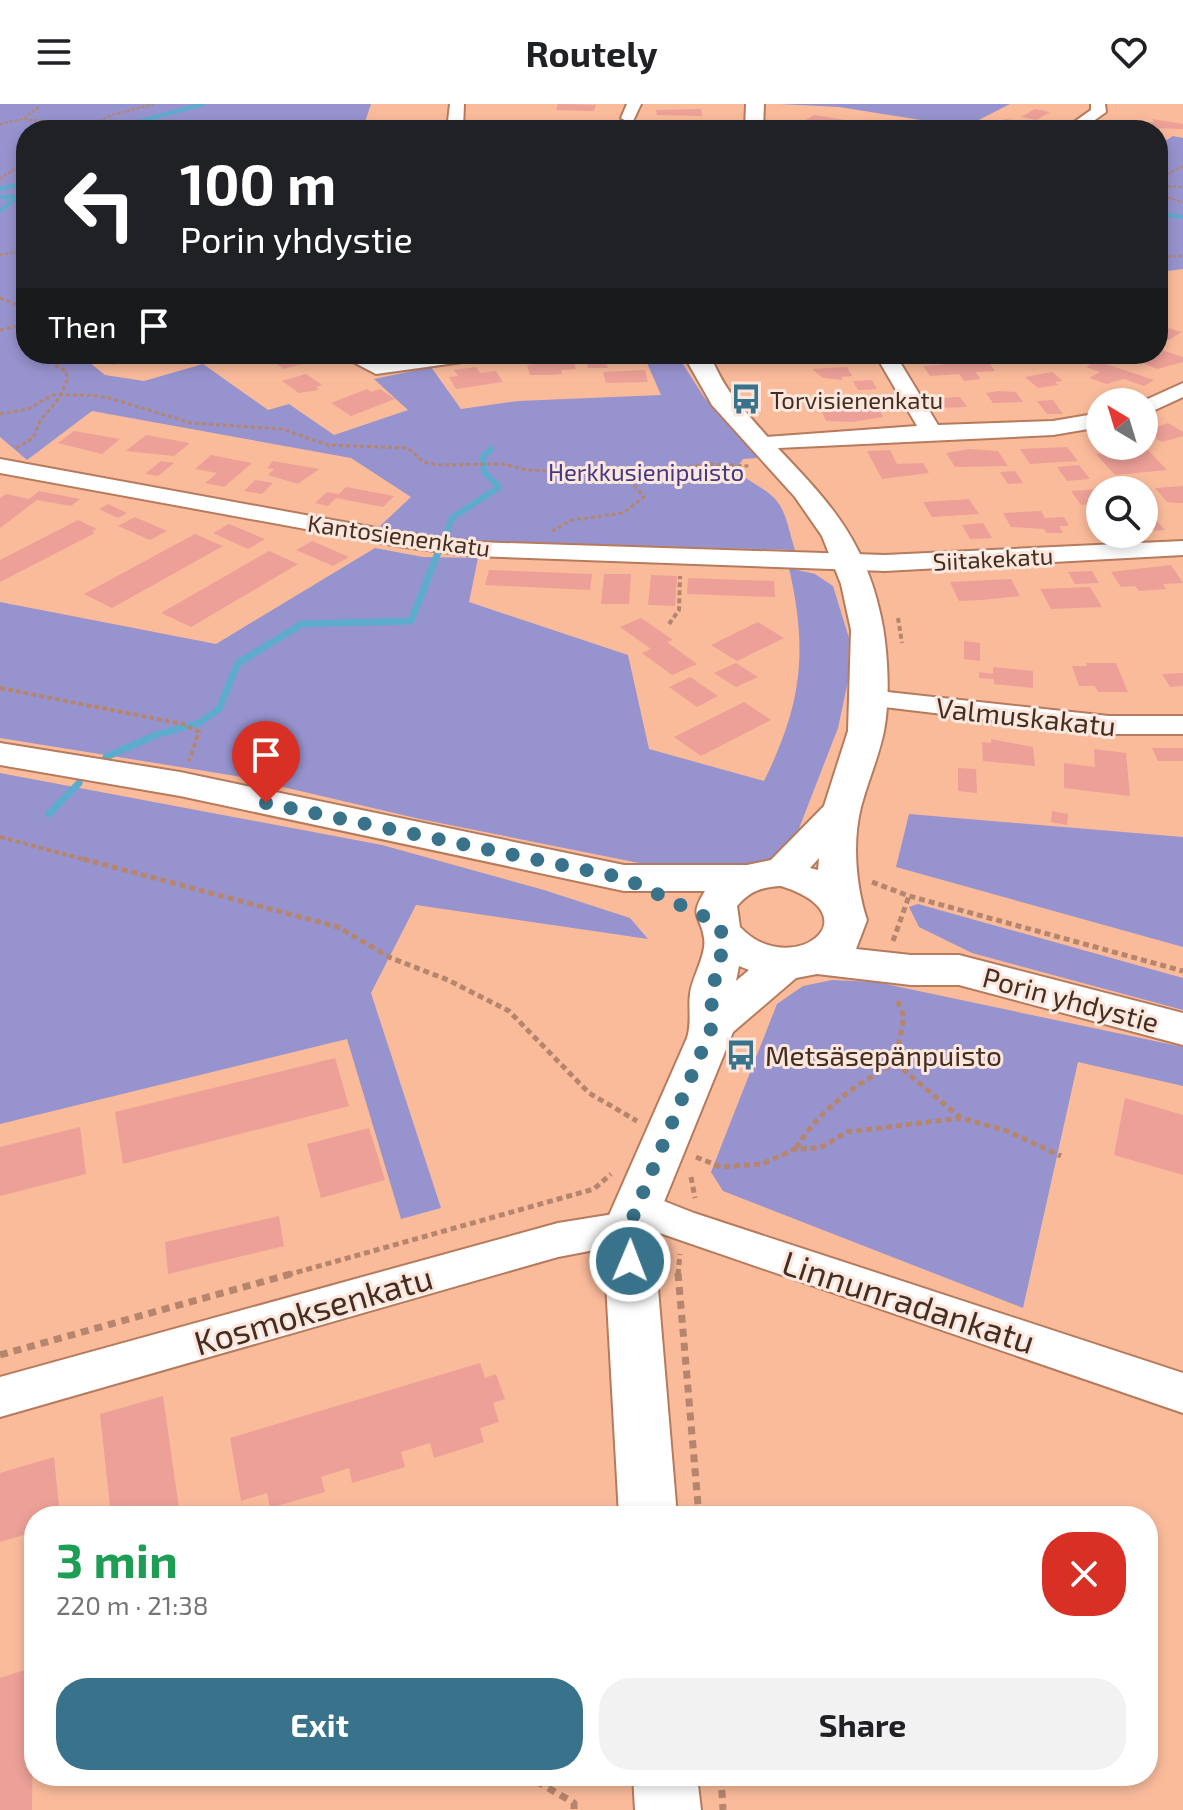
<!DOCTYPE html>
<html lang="en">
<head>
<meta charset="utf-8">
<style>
	body { margin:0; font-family:"Exo 2",sans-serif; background:#f2f2f2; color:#202124; height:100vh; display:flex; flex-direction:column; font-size:30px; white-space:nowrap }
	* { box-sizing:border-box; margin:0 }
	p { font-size:26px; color:#757577 }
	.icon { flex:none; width:44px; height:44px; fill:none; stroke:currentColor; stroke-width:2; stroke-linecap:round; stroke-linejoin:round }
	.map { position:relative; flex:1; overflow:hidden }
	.drawer { position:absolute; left:24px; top:1402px; width:1134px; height:280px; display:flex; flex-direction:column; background:#fff; border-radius:32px; box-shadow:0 4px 12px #0003 }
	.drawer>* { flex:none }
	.banner { position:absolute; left:16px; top:16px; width:1152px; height:244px; border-radius:32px; box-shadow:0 4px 12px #0003; background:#202124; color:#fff; overflow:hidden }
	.needle { width:52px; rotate:322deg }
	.tools { position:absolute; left:1086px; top:284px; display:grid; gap:16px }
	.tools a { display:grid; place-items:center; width:72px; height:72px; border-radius:50%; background:#fff; box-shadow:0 4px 12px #0003; font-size:40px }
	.pin { position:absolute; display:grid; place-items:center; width:68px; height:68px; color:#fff; margin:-82px -34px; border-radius:50% 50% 50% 0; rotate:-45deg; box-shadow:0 0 8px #0007 }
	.pin .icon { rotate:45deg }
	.me { position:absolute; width:88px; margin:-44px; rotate:1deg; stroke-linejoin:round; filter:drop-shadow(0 0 6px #0008) }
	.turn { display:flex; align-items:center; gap:28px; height:168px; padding:0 32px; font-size:36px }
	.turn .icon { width:104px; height:104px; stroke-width:2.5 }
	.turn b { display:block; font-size:56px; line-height:68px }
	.then { display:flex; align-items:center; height:76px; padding:0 32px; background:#0003; gap:16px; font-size:30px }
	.round { display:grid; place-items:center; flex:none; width:84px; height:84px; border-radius:32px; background:#f2f2f2 }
	.overview { display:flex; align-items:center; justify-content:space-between; height:136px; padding:0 32px }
	h1 { font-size:48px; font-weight:700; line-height:60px; color:#1e9e55 }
	.action { display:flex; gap:16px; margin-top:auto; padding:16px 32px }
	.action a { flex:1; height:92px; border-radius:32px; background:#38738b; color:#fff; font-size:32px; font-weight:700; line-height:92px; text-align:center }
	.action a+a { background:#f2f2f2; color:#202124 }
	header { display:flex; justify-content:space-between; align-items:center; height:104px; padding:0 32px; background:#fff; font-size:36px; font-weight:700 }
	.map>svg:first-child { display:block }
</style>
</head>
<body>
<header><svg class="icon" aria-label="menu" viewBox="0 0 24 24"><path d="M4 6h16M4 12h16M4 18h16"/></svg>Routely<svg class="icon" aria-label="heart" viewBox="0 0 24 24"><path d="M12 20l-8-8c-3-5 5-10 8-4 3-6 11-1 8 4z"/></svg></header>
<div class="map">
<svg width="1183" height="1706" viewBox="0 0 1183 1706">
	<rect width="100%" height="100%" fill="#fabb9b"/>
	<path fill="#9793ce" d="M0,0H371L364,21L328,26H26V250H79L105,271L144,277L203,260L268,306L289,300L334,331L408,306L374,275L431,263L461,305L518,297L661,291L643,250L679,254L704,293L759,354L743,355L736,365C749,379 760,381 772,392C787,405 789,429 795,446L466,437L417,432L380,422L411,393L351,354L92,307L27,356L0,333Z
		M780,0H1010L965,23L839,3Z
		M1173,32L1183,34V165L1158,168V41Z
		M375,444L423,453L478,454L469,498L628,551L649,645L764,677C802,600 808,548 789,464L815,470L833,482L849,534L848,577L838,624L793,740L766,759L714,766L654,762L420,715L236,672L0,634V498L216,540Z
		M0,669L382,741L544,786L630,814L648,835L416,801L371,889L441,1104L401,1115L347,935L0,1020Z
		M909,710L1183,733V843L896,763Z
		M918,800L1183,874V906L972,849L919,823L909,803Z
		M832,876L876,878L1183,943V982L1078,958L1023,1204L723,1087L711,1068L777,900L803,882Z"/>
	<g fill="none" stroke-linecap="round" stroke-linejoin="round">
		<path stroke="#5daccd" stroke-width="4" d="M108,26L203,0
			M0,85L26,79
			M0,93H17L0,107
			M1158,109L1183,113"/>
		<path stroke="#5daccd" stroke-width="6" d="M443,438L452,414L499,383L484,368L483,353L491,345"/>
		<path stroke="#5daccd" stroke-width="7" d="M106,653L156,631L199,619L219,605L238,559L302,520L411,517L443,436
			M49,710L79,679"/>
	</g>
	<path fill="#eca097" d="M558,0L596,1L594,7L556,6Z
		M701,5L702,12L657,11L656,6Z
		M1035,5L1050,8L1036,16L1021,13Z
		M814,11L889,23L864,26L806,16Z
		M1006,15L1024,18L1010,26L991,22Z
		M1152,15L1183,20V25L1146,24L1144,18H1154Z
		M1158,221L1182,228L1165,238L1158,236Z
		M1158,245L1183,253V258L1157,265L1133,255L1142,250H1158Z
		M95,250H144L145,251L113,261Z
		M267,250H301L311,257L284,265L267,254L272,253Z
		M573,255L576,265L561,266L562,270L551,271H530L527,261Z
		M605,255L608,264H588L586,256Z
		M988,257L995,267L975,268L981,275L964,277L959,270L930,272L923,262Z
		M1097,257L1154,276L1144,282L1124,275L1107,280L1089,274L1100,268L1086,263Z
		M476,263L480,269L496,267L503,278L456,285L449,273L458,272L454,266Z
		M847,263L852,272L841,273L843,276L823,274L812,265Z
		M645,266L648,278L606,279L603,268Z
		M1052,268L1063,277L1055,278L1058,281L1038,284L1025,273Z
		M306,270L322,281L316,283L319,286L299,289L282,277Z
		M872,276L877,285L858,286L853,277Z
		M367,285L371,288L380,285L395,295L351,312L331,299Z
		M999,287L1016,288L1023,298L993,299L986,289Z
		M960,293L967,303L940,304L934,294Z
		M1053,296L1063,310H1047L1037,297Z
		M878,302L883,313L852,318L826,317L821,305Z
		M1168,319L1183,328V332L1162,338L1144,328Z
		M74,327L120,335L102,350L58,339Z
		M146,331L190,339L174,352L126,347Z
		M1067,343L1078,357L1030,360L1020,345Z
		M969,345L998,347L1008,362L955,363L946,349Z
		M1147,345L1167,366L1115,371L1096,350Z
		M890,346L897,360L923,359L929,369L882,375L867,347Z
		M211,351L252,359L224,383L205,379L217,369L195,365Z
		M161,357L174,359L158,372L145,370Z
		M273,357L319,365L298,380L268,371L274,365L267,364Z
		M1079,361L1090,375L1067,377L1057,363Z
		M1015,367L1023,379L1008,380L1000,368Z
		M255,376L273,379L262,390L244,387Z
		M1183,382V399H1178L1167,398L1155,384Z
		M346,383L394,392L383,403L336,394L328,402L315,399L327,388L339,390Z
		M1100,385V399L1081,401L1071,387Z
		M39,387L80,395L71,402L37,396L0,424V394L6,390L29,395Z
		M969,395L979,410L932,413L923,398Z
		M108,400L127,409L118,414L99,405Z
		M1041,407L1045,414L1064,413L1069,422H1059L1063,429H1047L1044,425L1011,423L1003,409Z
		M1144,411H1151L1165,426L1150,427L1144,420Z
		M135,413L167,427L150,436L118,422Z
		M78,416L97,425L92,427L95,429L0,478V456Z
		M983,419L992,434L970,435L962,421Z
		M229,420L265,435L248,445L213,429Z
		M195,430L223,442L112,504L84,490Z
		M312,437L349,453L333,462L296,446Z
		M269,447L298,460L191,523L161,509Z
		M1171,461L1183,479L1163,480L1166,485L1139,487L1135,482L1121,483L1111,468Z
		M489,466L592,470L590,486L485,481Z
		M1092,467L1099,479L1075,480L1068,468Z
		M604,470H631L629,500H601Z
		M651,471L677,472L675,502L648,501Z
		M688,474L774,477L775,493L687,490Z
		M1011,475L1020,492L981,496L959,497L950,478Z
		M1090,483L1102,503L1051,505L1040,485Z
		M641,514L673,536L667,538L697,560L672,571L642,549L651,545L620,523Z
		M758,518L784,534L737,557L711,541Z
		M964,537L980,539V557L964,555Z
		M736,559L758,573L736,583L714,569Z
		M1086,559H1116L1128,588H1098L1095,582H1079L1072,562H1087Z
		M993,563L1033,567V584L994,580V575L979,574V568L993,570Z
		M1183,569V582L1170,583L1162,570Z
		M690,573L718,592L697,603L669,583Z
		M744,598L771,616L701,652L674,633Z
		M991,635L1033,643L1035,662L983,657L982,638L991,639Z
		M1152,644H1183V657H1158Z
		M1094,645L1126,649L1130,692L1064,684V659L1095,663Z
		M958,664L976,665L977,689L958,687Z
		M1052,707L1068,710L1067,721L1051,718Z
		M335,954L349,1002L123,1060L115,1008Z
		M1125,994L1183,1011V1071L1114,1051Z
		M80,1023L86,1070L0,1092V1043Z
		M369,1024L385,1076L321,1094L307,1040Z
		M279,1112L284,1142L168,1170L165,1138Z
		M480,1259L485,1274L496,1270L505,1295L493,1299L499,1318L480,1324L484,1338L434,1354L430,1339L401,1348L405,1363L352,1379L349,1364L321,1373L325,1388L270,1404L267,1389L241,1397L230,1334Z
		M163,1292L180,1412H111L100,1310Z
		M54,1353L60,1412H34V1428L0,1438V1369Z
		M34,1563L32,1706H0V1574Z"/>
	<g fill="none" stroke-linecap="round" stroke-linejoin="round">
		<g stroke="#b67b5d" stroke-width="4">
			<path id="minor" d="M450,0H464L463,26H447Z
				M627,0H641L633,17L628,18L621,14Z
				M1091,0H1105L1106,8L1081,26H1063L1091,6Z
				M338,250H364L379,257L433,250H487L477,256L376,270Z
				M875,250H895L938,321L1053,317L1100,309V323L1053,331L758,345L755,340L766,333L917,322Z
				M1183,279V293L1144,311L1141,298Z
				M0,355L398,428L473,438L885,451L1183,437V451L885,467L473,452L398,442L0,369Z
				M869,586L1109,612H1183V630H1109L859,600L855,594L859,588Z
				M636,1086L694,1109L1183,1269V1309L648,1125L642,1137L558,1153L0,1313V1273L558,1119L620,1109L616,1102L622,1090Z"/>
		</g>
		<g stroke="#b67b5d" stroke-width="4">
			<path id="major" d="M746,0H764L763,26H745Z
				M683,250H709C716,264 723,280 733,292C798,376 862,407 883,523C888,554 890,595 884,627C879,652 868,677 861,703C852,738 856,783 867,816L856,845L911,851H959L1183,909V941L959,881H911L817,870L796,874L733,928L653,1125L677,1412H619L603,1125L687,934C692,918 688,905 690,890C692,873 707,850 704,834C701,811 688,814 705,787H624L180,692L0,661V639L180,668L624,761H747L771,756L824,702L848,627L851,526L841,480L822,432L795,393L712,301ZM819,754L818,766L810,764ZM781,782C877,812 791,877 740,823L737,802C750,787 762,783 781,782ZM739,862L749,866L736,877Z
				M633,1672H697L701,1706H635Z"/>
		</g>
		<path stroke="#b6856d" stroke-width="2" stroke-dasharray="3 2" stroke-linecap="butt" d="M24,14L39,3
			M649,17L735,22
			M0,20L23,15L88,22
			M81,26L112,11L154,0
			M0,75L26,57
			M1158,75L1183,62
			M1158,82L1183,83
			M1158,91L1183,98
			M0,151L26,146
			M1158,153L1183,152"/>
		<path stroke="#b6856d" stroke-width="3" stroke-dasharray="4 3" stroke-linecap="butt" d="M0,194L26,204
			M0,226L26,220
			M0,310L28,305L53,291H85L106,293L191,319L282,325L328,341L408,344L423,358L437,361L503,360L526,366L625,371L707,360L750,362
			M16,344L33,334L40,317L59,294L67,277L66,267L54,261L51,250
			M552,427L572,416L623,409L644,393L626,372"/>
		<path stroke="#b6856d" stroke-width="4" stroke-dasharray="5 3" stroke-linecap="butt" d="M898,514L902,539
			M669,520L679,506L680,472
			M0,584L183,620L199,628L189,657
			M0,733L90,757"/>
		<path stroke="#b6856d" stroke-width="5" stroke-dasharray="6 4" stroke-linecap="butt" d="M83,755L338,823L391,854L448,876L509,907L589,989L637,1017
			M872,778L909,792L1183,867
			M893,837L909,792
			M895,959L961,1014L1007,1027L1061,1052
			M796,1044C821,1004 855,981 895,959L904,913L896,893
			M696,1053L721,1063L762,1060L795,1045L820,1044L847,1028L961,1014
			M691,1073L695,1094
			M287,1171L594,1085L611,1070
			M678,1171L680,1150"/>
		<path stroke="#b6856d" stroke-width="7" stroke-dasharray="8 6" stroke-linecap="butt" d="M678,1169L699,1412
			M0,1251L294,1169
			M721,1672L723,1706
			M536,1677L574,1699V1706"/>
		<use href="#minor" fill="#fff" fill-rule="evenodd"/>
		<use href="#major" fill="#fff" fill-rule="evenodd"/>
	</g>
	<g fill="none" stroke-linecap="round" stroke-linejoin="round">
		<path stroke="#38738b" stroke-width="14" stroke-dasharray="0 25.2" d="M266,699L624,774L716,818L725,835L711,891L713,920L628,1125L630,1157"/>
	</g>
	<defs>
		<g id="bus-bare" transform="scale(2.4)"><path d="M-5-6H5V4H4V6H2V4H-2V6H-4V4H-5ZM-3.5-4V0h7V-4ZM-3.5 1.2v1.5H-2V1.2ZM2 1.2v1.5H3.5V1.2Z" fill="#38738b" stroke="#fbe7de" stroke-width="2.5" paint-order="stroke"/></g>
	</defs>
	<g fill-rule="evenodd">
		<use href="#bus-bare" x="746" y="295"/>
		<use href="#bus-bare" x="741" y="951"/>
	</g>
	<g text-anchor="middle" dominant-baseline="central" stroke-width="6" stroke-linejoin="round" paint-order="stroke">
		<g font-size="24" fill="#462d21" stroke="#fbe7de" text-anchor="start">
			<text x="770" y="295">Torvisienenkatu</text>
		</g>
		<g font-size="24" fill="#443783" stroke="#fbe7de">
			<text x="646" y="367">Herkkusienipuisto</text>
		</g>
		<g font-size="24" fill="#462d21" stroke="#fbe7de">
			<text transform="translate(399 431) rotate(8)">Kantosienenkatu</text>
			<text transform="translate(993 454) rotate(-3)">Siitakekatu</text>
		</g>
		<g font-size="28" fill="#462d21" stroke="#fbe7de">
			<text transform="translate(1026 612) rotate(6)">Valmuskakatu</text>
			<text transform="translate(1071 895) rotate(15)">Porin yhdystie</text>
		</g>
		<g font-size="28" fill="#462d21" stroke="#fbe7de" text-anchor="start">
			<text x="765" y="951">Metsäsepänpuisto</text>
		</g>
		<g font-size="34" fill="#462d21" stroke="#fbe7de">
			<text transform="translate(909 1197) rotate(18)">Linnunradankatu</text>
			<text transform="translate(313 1205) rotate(-16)">Kosmoksenkatu</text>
		</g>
	</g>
</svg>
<div class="tools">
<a><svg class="needle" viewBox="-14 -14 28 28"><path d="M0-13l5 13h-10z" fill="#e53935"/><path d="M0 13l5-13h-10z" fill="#757577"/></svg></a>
<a><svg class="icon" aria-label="search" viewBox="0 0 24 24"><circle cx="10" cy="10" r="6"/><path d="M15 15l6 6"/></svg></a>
</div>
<div class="pin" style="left:266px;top:699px;background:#d93025"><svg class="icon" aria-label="arrive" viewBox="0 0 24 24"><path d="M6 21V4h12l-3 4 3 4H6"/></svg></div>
<svg class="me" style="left:630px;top:1157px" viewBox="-20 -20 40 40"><circle r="17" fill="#38738b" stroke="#fff" stroke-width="3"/><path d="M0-11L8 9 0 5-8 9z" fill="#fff"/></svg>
<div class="banner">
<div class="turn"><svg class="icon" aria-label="left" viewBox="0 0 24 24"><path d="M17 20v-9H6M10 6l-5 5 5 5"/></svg><div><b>100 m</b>Porin yhdystie</div></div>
<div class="then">Then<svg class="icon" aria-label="arrive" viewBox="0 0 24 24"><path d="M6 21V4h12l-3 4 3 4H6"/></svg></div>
</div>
<section class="drawer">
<div class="overview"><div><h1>3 min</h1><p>220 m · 21:38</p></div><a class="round" style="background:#d93025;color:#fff"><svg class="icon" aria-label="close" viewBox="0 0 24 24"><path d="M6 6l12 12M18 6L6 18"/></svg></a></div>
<div class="action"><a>Exit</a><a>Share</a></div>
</section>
</div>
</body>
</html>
